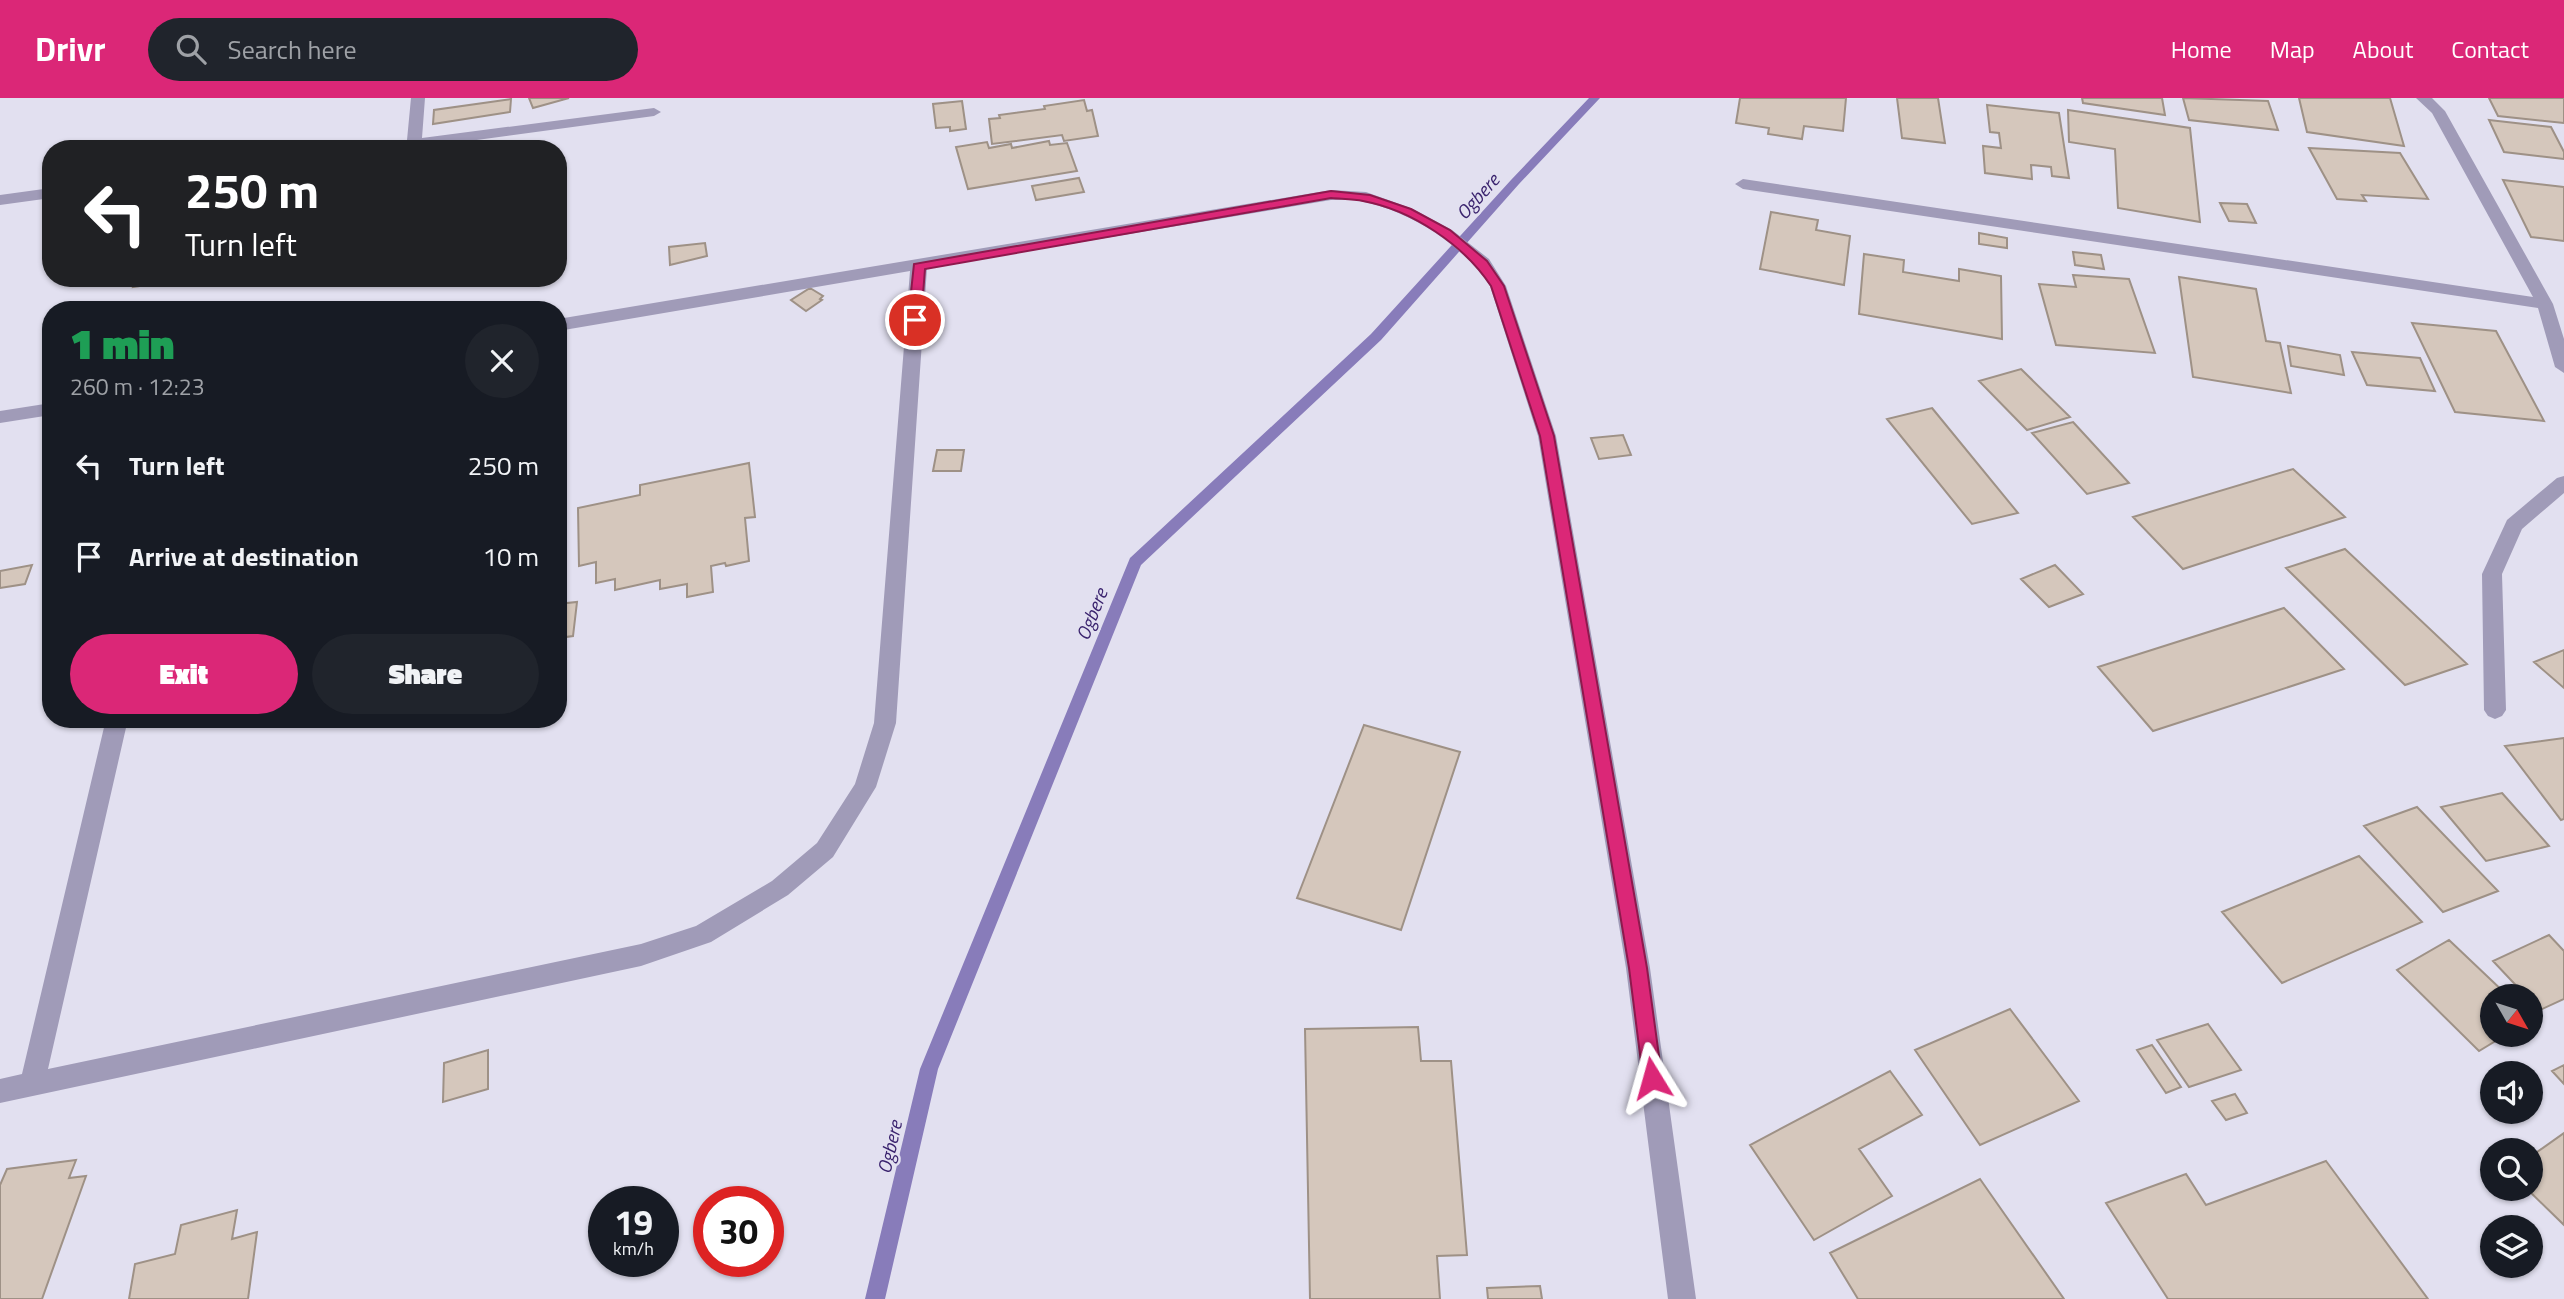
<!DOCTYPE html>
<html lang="en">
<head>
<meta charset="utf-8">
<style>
	body { margin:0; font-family:"Titillium Web",sans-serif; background:#20242c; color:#f1f3f6; height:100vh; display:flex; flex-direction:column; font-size:26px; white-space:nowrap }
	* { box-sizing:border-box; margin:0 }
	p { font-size:23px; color:#9ea1a6 }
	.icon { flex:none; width:38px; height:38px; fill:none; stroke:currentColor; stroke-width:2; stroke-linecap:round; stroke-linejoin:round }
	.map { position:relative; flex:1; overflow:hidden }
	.drawer { position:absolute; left:42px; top:203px; width:525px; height:427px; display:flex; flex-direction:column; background:#171b24; border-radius:28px; box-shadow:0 2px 5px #0004 }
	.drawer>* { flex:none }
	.hud { position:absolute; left:42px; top:42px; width:525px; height:147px; border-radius:28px; box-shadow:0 2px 5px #0004; background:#202124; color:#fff; overflow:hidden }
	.needle { width:46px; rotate:129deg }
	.tools { position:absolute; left:2480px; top:886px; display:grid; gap:14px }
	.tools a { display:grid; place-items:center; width:63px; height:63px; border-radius:50%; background:#171b24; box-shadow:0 2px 5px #0004; font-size:35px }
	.speed { position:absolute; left:588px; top:1088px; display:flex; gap:14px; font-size:35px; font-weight:700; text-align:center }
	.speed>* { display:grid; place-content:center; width:91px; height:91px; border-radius:50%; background:#171b24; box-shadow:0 2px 5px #0004; line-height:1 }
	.speed small { font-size:18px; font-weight:400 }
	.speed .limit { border:10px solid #d22; background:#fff; color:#111 }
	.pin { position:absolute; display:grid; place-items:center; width:60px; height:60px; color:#fff; margin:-30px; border:4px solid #fff; border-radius:50%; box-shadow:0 2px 7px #0007 }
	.me { position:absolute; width:77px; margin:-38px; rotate:352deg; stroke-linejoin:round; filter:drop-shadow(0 0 5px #0008) }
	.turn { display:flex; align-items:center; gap:24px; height:147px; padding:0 28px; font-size:32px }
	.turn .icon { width:91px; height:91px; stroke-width:2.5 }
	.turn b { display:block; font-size:49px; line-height:60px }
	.round { display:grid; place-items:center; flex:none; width:74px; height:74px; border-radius:37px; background:#20242c }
	.summary { display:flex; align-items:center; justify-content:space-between; height:119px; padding:0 28px }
	h1 { font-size:42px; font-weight:800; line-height:52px; color:#1e9e55 }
	.action { display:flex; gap:14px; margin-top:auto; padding:14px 28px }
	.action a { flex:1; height:80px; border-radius:42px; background:#db2777; color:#fff; font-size:28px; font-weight:800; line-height:80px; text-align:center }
	.action a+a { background:#20242c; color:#f1f3f6 }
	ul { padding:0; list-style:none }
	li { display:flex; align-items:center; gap:21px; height:91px; padding:0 28px }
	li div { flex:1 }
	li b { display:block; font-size:26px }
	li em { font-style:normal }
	header { display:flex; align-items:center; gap:42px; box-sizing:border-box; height:98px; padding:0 35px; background:#db2777; color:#fff }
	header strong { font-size:33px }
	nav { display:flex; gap:38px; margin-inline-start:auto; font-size:24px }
	.search { width:490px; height:63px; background:#20242c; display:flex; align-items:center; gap:18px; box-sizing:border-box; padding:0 24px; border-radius:38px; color:#9ea1a6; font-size:26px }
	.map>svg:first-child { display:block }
</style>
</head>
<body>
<header>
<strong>Drivr</strong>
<div class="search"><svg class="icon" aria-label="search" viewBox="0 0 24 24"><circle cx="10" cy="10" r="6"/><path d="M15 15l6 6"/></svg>Search here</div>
<nav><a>Home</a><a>Map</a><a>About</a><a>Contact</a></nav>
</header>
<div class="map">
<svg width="2564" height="1201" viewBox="0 0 2564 1201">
	<rect width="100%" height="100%" fill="#e2e0f0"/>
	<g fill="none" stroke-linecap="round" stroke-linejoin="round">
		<path fill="#887cba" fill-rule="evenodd" d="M1589,0H1600L1519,86L1381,242L1141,467L938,971L885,1201H865L920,971L1130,460L1371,236L1511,82Z"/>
	</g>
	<path fill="#d5c7bc" stroke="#9e9186" stroke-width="2" d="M529,0H569L533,10Z
		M1740,0H1846L1843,33L1804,28L1802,41L1768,36L1769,30L1736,25Z
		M1897,0H1938L1945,45L1902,40Z
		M2082,0H2162L2165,17L2083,5Z
		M2183,0L2268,3L2278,32L2189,22Z
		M2299,0H2390L2404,48L2307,34Z
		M2489,0H2564V25L2498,18Z
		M511,1L510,14L433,26L434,12Z
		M1084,2L1087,13L1092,12L1098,38L1064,43L1062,37L992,46L989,21L1000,20L999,17L1045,11L1044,8Z
		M962,3L966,31L950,33V29L936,30L933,6Z
		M1987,7L2059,15L2069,80L2052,78L2051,69L2031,67L2032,81L1985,75L1983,48L2001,50L1999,35L1990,34Z
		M2068,12L2190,30L2200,124L2118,110L2115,51L2069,44Z
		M2489,22L2551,29L2564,54V61L2504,54Z
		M1049,43L1050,47L1067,45L1077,73L968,91L956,49L987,44L989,50L1011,46L1012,50Z
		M2309,50L2400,55L2428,101L2362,97L2366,103L2337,101Z
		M1079,80L1084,94L1036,102L1032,88Z
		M2503,82L2564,89V143L2531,139Z
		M2220,105L2247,106L2256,125L2229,123Z
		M1771,114L1818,122L1816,132L1850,138L1844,187L1760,171Z
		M1979,135L2007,140V150L1979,146Z
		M705,145L707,158L670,167L669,149Z
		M2073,154L2101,157L2104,171L2075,167Z
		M1864,156L1904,162L1903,174L1959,183V171L2001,178L2002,241L1859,216Z
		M2073,177L2129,181L2155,255L2056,247L2039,186L2076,189Z
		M2179,179L2256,191L2266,243L2280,245L2291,295L2193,279Z
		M136,180H193L133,189Z
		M810,190L823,198L820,201L822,202L806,213L791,202Z
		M2412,225L2496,233L2544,323L2455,314Z
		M2288,248L2340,257L2344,277L2291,268Z
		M2352,254L2420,260L2435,293L2367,287Z
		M2021,271L2070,319L2027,332L1979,283Z
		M1932,310L2018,415L1972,426L1887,321Z
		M2073,324L2129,385L2087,396L2032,335Z
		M1623,337L1631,357L1599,361L1591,340Z
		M937,352H964L961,373H933Z
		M749,365L755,419L745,420L749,463L726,468L725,465L711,468L713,494L687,499V486L660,491V482L615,492V481L596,485V464L579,468L578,410L640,397V387Z
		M2293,371L2345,419L2183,471L2133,419Z
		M2345,451L2467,566L2405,587L2286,470Z
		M32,467L25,486L0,490V473Z
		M2055,467L2083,496L2049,509L2021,481Z
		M577,504L573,538L558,540V506Z
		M2284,510L2344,571L2153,633L2098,569Z
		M2564,552V590L2534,564Z
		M1364,627L1460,654L1401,832L1297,800Z
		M2564,640V721L2561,722L2505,648Z
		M2502,695L2549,748L2486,763L2441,709Z
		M2417,709L2498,793L2443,814L2364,728Z
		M2359,758L2422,824L2282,885L2222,814Z
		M2549,837L2564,853V901L2540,912L2530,902V898H2526L2493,863Z
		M2449,842L2508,898H2492V936H2507L2479,953L2397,872Z
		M2010,911L2079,1003L1980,1047L1915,952Z
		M2208,926L2241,972L2189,989L2157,942Z
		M1418,929L1421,963H1451L1467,1157L1437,1158L1440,1201H1310L1305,931Z
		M2152,947L2181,989L2166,995L2137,952Z
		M488,952V991L443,1004L444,965Z
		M2564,967V986L2552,973Z
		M1890,973L1922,1017L1859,1051L1892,1098L1814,1142L1750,1047Z
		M2235,996L2247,1015L2226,1022L2212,1003Z
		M2564,1035V1127L2526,1090H2530V1059Z
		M76,1062L69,1080L86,1078L42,1201H0V1087L7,1071Z
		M2326,1063L2428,1201H2168L2106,1105L2186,1076L2206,1107Z
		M1980,1081L2064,1201H1858L1830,1155Z
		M237,1112L232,1141L257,1134L248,1201H129L135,1166L175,1156L181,1127Z
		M1540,1188L1542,1201H1488L1487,1190Z"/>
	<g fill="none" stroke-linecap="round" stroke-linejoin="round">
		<path fill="#a09bb8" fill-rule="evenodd" d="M411,0H425L422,40L654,10L661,14L654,18L410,51H367L374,46L407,42Z
			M2416,0H2432L2445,13L2553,206L2564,241V275L2555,269L2538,210L1743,91L1735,86L1743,81L2533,199L2432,15Z
			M51,90V100L0,107V97Z
			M1331,92L1366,94L1413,111L1452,132L1489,161L1506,188L1556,338L1650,870L1696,1201H1668L1626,870L1538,338L1490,188C1464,148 1412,114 1364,104C1354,101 1342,102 1331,102L927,170L896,625L876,689L833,759L788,797L711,844L641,868L0,1005V981L22,976L106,621H128L48,971L641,846L696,828L772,783L817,745L855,686L874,625L910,173L558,233V221Z
			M51,305V317L0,325V313Z
			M2564,378V395L2522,431L2502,476L2506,612L2502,618L2495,621L2488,618L2484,612L2482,476L2507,422L2557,380Z"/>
	</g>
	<path fill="#db2777" stroke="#8e194d" stroke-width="2" d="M1331,93L1370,97L1411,111L1450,132L1487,163L1504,188L1554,338L1647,870L1662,980L1659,987L1652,990L1645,987L1643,980L1629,870L1540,338L1491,188C1464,147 1412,112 1363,103C1353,101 1341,101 1331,100L925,171L921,222L915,226L908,222L914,166Z"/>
	<g text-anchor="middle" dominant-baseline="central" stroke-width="5" stroke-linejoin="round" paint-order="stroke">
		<g font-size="19" font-style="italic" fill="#3a236e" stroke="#e2e0f0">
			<text transform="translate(1477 98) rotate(-48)">Ogbere</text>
			<text transform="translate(1091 516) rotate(-68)">Ogbere</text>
			<text transform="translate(889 1049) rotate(-77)">Ogbere</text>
		</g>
	</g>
</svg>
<div class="tools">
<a><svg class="needle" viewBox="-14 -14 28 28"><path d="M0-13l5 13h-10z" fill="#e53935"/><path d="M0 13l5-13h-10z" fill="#9ea1a6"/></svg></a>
<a><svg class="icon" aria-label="sound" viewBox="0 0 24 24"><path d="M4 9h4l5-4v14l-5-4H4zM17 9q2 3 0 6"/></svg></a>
<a><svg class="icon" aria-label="search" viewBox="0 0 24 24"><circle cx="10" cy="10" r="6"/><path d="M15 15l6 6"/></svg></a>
<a><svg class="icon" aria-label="layers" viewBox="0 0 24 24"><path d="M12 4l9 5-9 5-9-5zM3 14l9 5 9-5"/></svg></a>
</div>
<div class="speed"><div>19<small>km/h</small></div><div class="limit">30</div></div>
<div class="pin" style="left:915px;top:222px;background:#d93025"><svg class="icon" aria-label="arrive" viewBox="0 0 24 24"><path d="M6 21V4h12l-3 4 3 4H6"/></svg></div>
<svg class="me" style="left:1652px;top:980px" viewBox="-20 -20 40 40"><path d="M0-17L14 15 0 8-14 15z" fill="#db2777" stroke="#fff" stroke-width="4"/></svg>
<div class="hud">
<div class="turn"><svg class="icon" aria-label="left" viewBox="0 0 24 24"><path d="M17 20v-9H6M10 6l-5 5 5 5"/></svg><div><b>250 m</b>Turn left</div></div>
</div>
<section class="drawer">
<div class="summary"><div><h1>1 min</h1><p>260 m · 12:23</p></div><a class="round"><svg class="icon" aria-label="close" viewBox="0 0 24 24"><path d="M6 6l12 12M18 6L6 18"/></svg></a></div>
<ul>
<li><svg class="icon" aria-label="left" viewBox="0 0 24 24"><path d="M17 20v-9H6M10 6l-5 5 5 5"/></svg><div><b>Turn left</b></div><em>250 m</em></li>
<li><svg class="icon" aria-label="arrive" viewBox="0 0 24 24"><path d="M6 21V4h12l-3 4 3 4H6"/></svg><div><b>Arrive at destination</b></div><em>10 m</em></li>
</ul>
<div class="action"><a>Exit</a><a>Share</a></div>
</section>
</div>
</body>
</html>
